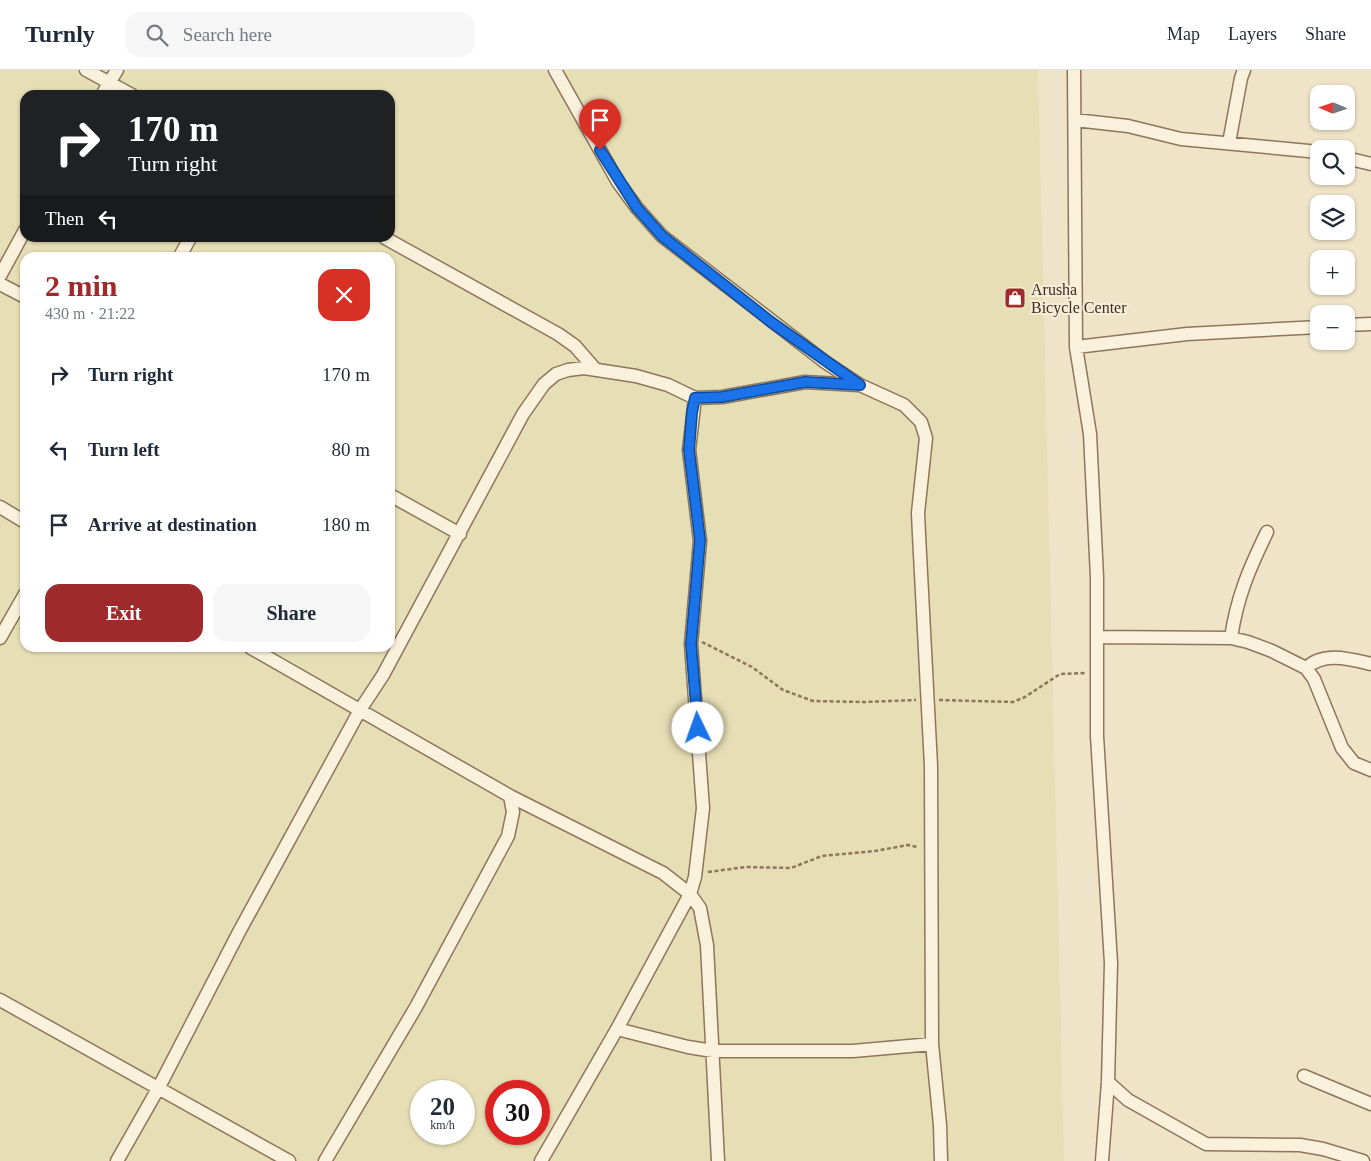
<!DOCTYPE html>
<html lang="en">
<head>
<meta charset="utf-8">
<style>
	body { margin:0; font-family:Georgia,serif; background:#f6f6f7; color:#1f2937; height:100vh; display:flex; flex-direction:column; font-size:19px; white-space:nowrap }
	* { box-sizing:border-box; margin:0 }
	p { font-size:16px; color:#747a83 }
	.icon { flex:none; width:28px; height:28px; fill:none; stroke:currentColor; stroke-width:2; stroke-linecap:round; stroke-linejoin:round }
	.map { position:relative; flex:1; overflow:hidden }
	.details { position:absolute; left:20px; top:182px; width:375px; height:400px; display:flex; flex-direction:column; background:#fff; border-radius:15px; box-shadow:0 1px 4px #0004 }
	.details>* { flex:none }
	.guide { position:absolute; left:20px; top:20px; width:375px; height:152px; border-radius:15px; box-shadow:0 1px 4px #0004; background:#202124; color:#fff; overflow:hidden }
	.needle { width:32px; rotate:272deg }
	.fabs { position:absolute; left:1310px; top:15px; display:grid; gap:10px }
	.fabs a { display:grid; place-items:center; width:45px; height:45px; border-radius:10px; background:#fff; box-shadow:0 1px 4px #0004; font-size:25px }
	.speed { position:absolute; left:410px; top:1010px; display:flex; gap:10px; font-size:25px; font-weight:700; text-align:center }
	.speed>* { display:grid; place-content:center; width:65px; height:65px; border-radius:50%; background:#fff; box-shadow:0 1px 4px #0004; line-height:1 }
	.speed small { font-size:12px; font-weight:400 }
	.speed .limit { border:8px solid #d22; background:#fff; color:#111 }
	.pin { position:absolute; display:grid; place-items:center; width:42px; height:42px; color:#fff; margin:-51px -21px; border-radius:50% 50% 50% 0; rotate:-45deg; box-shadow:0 0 5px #0007 }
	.pin .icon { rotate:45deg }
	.me { position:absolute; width:55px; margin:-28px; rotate:357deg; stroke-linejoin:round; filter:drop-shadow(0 0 4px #0008) }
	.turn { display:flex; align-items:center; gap:18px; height:105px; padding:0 25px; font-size:22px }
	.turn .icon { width:65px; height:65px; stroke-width:2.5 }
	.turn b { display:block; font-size:35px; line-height:42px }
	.then { display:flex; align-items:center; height:48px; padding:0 25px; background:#0003; gap:10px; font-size:19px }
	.round { display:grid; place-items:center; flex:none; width:52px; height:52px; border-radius:15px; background:#f6f6f7 }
	.overview { display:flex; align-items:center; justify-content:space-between; height:85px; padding:0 25px }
	h1 { font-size:30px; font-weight:700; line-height:38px; color:#9e2a2b }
	.action { display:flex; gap:10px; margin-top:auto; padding:10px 25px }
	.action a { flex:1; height:58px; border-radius:15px; background:#9e2a2b; color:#fff; font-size:20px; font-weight:700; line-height:58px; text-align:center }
	.action a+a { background:#f6f6f7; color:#1f2937 }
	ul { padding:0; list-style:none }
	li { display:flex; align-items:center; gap:15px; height:75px; padding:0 25px }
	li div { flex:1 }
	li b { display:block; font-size:19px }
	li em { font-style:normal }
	header { display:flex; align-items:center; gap:30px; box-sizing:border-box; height:70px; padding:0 25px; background:#fff; border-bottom:1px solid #e0e1e3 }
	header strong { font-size:24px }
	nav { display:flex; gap:28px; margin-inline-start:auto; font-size:18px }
	.search { width:350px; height:45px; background:#f6f6f7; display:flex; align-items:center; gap:12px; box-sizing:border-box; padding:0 18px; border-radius:15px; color:#747a83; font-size:19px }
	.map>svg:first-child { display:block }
</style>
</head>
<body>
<header>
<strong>Turnly</strong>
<div class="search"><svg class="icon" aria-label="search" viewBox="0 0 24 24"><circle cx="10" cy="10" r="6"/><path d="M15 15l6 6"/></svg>Search here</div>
<nav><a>Map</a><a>Layers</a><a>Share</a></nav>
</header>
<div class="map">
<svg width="1371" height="1091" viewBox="0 0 1371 1091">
	<rect width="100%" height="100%" fill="#f0e4c8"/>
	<path fill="#e6deb5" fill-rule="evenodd" d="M0,0H1038L1064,1091H0ZM25,25H390V168H25ZM25,188H390V578H25ZM421,1021H464V1064H421ZM496,1021H539V1064H496Z"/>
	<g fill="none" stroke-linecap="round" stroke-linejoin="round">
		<g stroke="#8d765c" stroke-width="15">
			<path id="minor" d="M86,0L132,25
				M555,0L618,112L637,138L662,166L825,292L860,315L904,335L921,352L926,368L918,443L919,465L931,696L932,974L940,1055L941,1091
				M1074,0L1076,277L1090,364L1097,507V666L1111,893L1108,1012L1102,1091
				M102,25L117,0
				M1075,50L1128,56L1181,69L1319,82
				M1229,73L1241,8L1244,0
				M1346,88L1371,94
				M385,168L558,264L575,276L595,299
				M179,188L190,168
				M0,206L25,160
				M0,214L25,227
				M1346,255L1371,254
				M1076,277L1187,264L1319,257
				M390,425L460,464
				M0,437L25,452
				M1098,567L1231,568L1248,572L1272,581L1306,598L1314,609L1342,678L1354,693L1371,700
				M0,568L25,524
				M1231,568C1237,527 1249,499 1267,462
				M251,578L510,726L663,803L690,824L700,838L707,875L718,1091
				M1306,598C1324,581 1350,589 1371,594
				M0,930L289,1091
				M617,959L688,977L713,981H853L932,974
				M1304,1006L1371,1034
				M1108,1012L1128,1030L1206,1074L1300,1075L1323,1079L1363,1091
				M117,1091L159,1017L239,862L360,640L383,605L523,344L544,314L556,304L568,300L584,298L636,306L668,315L695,328L722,327L805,312L858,315
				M325,1091L416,937L508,766L513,742L510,726
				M541,1091L617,959L690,824L695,807L703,738L691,574L700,471L689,380L695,328"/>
		</g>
		<path stroke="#8d765c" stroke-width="2.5" stroke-dasharray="4 2.5" stroke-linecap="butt" d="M702,572L752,597L783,620L813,631L864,632L916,630
			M939,630L1013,632L1025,627L1060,604L1085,603
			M708,802L746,797L791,798L822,786L875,781L908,775L918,777"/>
		<use href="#minor" stroke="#faf1dc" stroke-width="12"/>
	</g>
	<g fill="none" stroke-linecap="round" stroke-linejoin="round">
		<g stroke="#114b97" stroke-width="12">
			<path id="route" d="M600,80L637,138L662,166L771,252L860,315L805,312L722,327L695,328L692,342L689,380L700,470L691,574L698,658"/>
		</g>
		<use href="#route" stroke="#1a73e8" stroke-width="9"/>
	</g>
	<defs>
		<g id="shop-square" transform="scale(1.125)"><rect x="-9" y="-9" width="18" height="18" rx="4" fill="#9e2a2b" stroke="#f7eed8"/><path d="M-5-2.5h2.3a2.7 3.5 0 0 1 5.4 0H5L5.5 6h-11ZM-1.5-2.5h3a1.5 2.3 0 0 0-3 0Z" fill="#fff"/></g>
	</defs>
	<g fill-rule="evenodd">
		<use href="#shop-square" x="1015" y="228"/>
	</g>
	<g text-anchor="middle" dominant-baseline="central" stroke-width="4" stroke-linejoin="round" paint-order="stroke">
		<g font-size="16" fill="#3d2e20" stroke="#f7eed8" text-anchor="start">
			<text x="1031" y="219">Arusha<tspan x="1031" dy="18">Bicycle Center</tspan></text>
		</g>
	</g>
</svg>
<div class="fabs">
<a><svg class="needle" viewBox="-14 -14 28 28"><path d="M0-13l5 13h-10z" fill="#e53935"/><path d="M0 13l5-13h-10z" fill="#747a83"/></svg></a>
<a><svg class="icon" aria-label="search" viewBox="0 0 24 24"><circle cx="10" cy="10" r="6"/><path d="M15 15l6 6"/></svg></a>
<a><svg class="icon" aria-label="layers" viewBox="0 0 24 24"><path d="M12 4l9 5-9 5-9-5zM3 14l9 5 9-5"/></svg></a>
<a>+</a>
<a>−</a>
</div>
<div class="speed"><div>20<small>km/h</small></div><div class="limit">30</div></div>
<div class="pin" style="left:600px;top:80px;background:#d93025"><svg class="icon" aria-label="arrive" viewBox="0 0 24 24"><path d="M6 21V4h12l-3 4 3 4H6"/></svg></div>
<svg class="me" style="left:698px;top:658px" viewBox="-20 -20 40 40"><circle r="19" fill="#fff"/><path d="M0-13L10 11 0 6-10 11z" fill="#1a73e8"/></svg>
<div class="guide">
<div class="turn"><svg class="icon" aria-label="right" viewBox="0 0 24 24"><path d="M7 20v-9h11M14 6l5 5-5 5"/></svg><div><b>170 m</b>Turn right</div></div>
<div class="then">Then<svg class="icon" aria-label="left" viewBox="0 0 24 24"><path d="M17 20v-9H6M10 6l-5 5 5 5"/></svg></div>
</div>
<section class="details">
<div class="overview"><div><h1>2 min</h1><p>430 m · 21:22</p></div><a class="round" style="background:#d93025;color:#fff"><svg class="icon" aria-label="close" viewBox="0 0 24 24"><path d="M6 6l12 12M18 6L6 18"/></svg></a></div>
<ul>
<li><svg class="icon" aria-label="right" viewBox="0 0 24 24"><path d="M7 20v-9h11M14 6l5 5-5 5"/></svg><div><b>Turn right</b></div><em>170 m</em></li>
<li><svg class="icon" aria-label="left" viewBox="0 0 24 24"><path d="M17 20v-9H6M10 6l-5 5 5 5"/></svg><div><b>Turn left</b></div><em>80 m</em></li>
<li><svg class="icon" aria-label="arrive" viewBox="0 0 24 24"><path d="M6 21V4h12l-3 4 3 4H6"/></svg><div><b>Arrive at destination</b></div><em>180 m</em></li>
</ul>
<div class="action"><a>Exit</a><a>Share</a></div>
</section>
</div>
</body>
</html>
